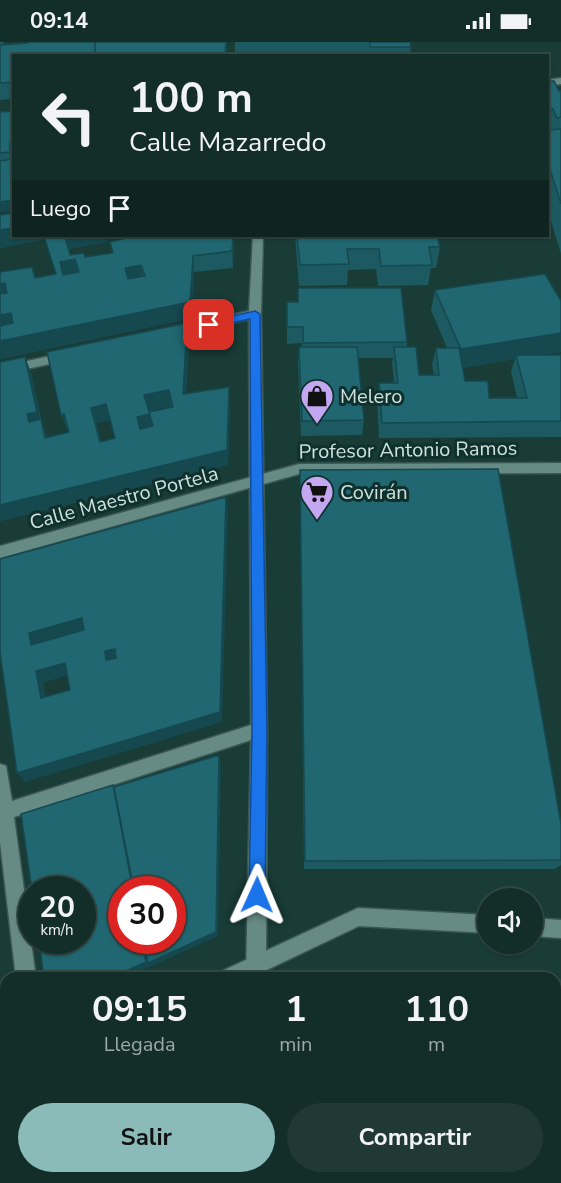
<!DOCTYPE html>
<html lang="es">
<head>
<meta charset="utf-8">
<style>
	body { margin:0; font-family:"Nunito Sans",sans-serif; background:#203935; color:#f1f3f6; height:100vh; display:flex; flex-direction:column; font-size:22px; white-space:nowrap }
	* { box-sizing:border-box; margin:0 }
	p { font-size:20px; color:#9da8a8 }
	.icon { flex:none; width:33px; height:33px; fill:none; stroke:currentColor; stroke-width:2; stroke-linecap:round; stroke-linejoin:round }
	.map { position:relative; flex:1; overflow:hidden }
	.side { position:absolute; left:0px; top:930px; width:561px; height:212px; display:flex; flex-direction:column; background:#132d29; border-radius:18px 18px 0 0; box-shadow:0 2px 4px #0004,0 0 0 2px #324946 }
	.side>* { flex:none }
	.top-card { position:absolute; left:12px; top:12px; width:537px; height:183px; border-radius:0px; box-shadow:0 2px 4px #0004,0 0 0 2px #324946; background:#132d29; color:#f1f3f6; overflow:hidden }
	.fabs { position:absolute; left:477px; top:846px; display:grid; gap:12px }
	.fabs a { display:grid; place-items:center; width:66px; height:66px; border-radius:50%; background:#132d29; box-shadow:0 2px 4px #0004,0 0 0 2px #324946; font-size:30px }
	.speed { position:absolute; left:18px; top:834px; display:flex; gap:12px; font-size:30px; font-weight:700; text-align:center }
	.speed>* { display:grid; place-content:center; width:78px; height:78px; border-radius:50%; background:#132d29; box-shadow:0 2px 4px #0004,0 0 0 2px #324946; line-height:1 }
	.speed small { font-size:15px; font-weight:400 }
	.speed .limit { border:9px solid #d22; background:#fff; color:#111 }
	.pin { position:absolute; display:grid; place-items:center; width:51px; height:51px; color:#fff; margin:-26px; border-radius:12px; box-shadow:0 3px 9px #0006 }
	.me { position:absolute; width:66px; margin:-33px; rotate:1deg; stroke-linejoin:round; filter:drop-shadow(0 0 4px #0008) }
	.turn { display:flex; align-items:center; gap:21px; height:126px; padding:0 18px; font-size:27px }
	.turn .icon { width:78px; height:78px; stroke-width:2.5 }
	.turn b { display:block; font-size:42px; line-height:51px }
	.then { display:flex; align-items:center; height:57px; padding:0 18px; background:#0003; gap:12px; font-size:22px }
	.eta { display:flex; justify-content:space-evenly; align-items:center; height:102px; text-align:center }
	.eta b { font-size:36px; font-weight:700; line-height:42px }
	.button { display:flex; gap:12px; margin-top:auto; padding:12px 18px }
	.button a { flex:1; height:69px; border-radius:36px; background:#8bbbb9; color:#111; font-size:24px; font-weight:700; line-height:69px; text-align:center }
	.button a+a { background:#203935; color:#f1f3f6 }
	.status { display:flex; justify-content:space-between; align-items:center; height:42px; padding:0 30px; background:#132d29; direction:ltr }
	.status svg { height:16px; fill:currentColor }
	.map>svg:first-child { display:block }
</style>
</head>
<body>
<div class="status"><b>09:14</b><svg viewBox="0 0 49 12"><path d="M0 12V9h3v3zM5 12V6h3v6zM10 12V3h3v9zM15 12V0h3v12zM26 1h20v11H26zM47 4h2v5h-2z"/></svg></div>
<div class="map">
<svg width="561" height="1141" viewBox="0 0 561 1141">
	<rect width="100%" height="100%" fill="#193c37"/>
	<g fill="none" stroke-linecap="round" stroke-linejoin="round">
		<g stroke="#3a5754" stroke-width="3">
			<path id="minor" d="M253,194H263L261,272L267,688L266,936H246L251,698L14,775L36,936H16L0,800V722L6,724L12,759L251,683L249,277L170,295L164,291L170,287L249,269Z
				M68,310L74,314L72,317L0,333V325Z
				M250,1136H271L272,1141H250Z"/>
		</g>
		<g stroke="#3a5754" stroke-width="3">
			<path id="tertiary" d="M561,36V42L548,44V38Z
				M561,421V431L299,432L0,516V504L299,422Z
				M358,866L488,873V891L359,884L250,936H219L222,929Z
				M532,876L561,878V896L532,894Z
				M6,1028V1049L0,1051V1030Z"/>
		</g>
		<use href="#minor" fill="#668a84" fill-rule="evenodd"/>
		<use href="#tertiary" fill="#668a84" fill-rule="evenodd"/>
	</g>
	<path fill="#1c5961" fill-rule="evenodd" d="M0,0H4L3,3L27,1V0H227V14H14V57L0,58Z
		M235,0H410L411,5L409,14L235,12Z
		M548,39L559,49H561V212L548,169Z
		M14,69V168L0,170V70Z
		M0,173L14,194H105L107,200L68,207L70,213L85,215L112,211L110,200L121,198L119,194H234L233,226L194,230L192,276L0,317L32,225L36,236L56,232L45,197L0,206Z
		M295,194H437L440,205L436,226H431L428,243L378,244L376,227L348,228L347,243L299,244Z
		M435,248L561,259V310L540,313H561V395L379,396L377,357L379,341H394L392,321L393,316H358L364,378L362,393L301,394L298,321L299,305H302V301L287,302V260L407,300V305L419,333H434L432,322L436,306H447L431,268ZM515,317L511,329L517,356H489L465,339L463,326Z
		M187,281L189,297L186,351L230,360L228,423L0,479V320L25,315L31,331L41,377L47,396L69,390V387L67,388ZM171,364L172,365L149,370L152,384L149,369ZM110,378L115,396L101,400L96,381Z
		M300,428L561,782V823L555,827H304L300,448Z
		M402,928L532,936H370V934L374,930L397,932Z"/>
	<path fill="#16484f" d="M226,0H227V14H225Z
		M14,99V118L10,107V100Z
		M14,158V168L0,170V160Z
		M14,186V194H44L45,197L0,206V188Z
		M65,194H105L107,200L68,207Z
		M233,194H234L233,226L232,209Z
		M193,214L194,230L192,276L0,317V273L11,271L17,287L2,299Z
		M75,217L79,234L64,236L60,220Z
		M141,223L144,240L128,243L125,226Z
		M5,241L11,257L0,259V242Z
		M187,281L189,297L185,367L183,352Z
		M561,291V310L517,317L516,313L515,317L456,327L461,307Z
		M25,315L31,331L42,385L35,395L27,372Z
		M229,345L230,360L228,423L0,479V463Z
		M169,348L171,364L147,369L144,353Z
		M106,362L110,378L96,381L91,366Z
		M64,372L69,387L67,388L61,373Z
		M150,372L153,387L140,391L137,375Z
		M41,377L46,392L51,411L45,396Z
		M226,455L228,470L222,680L25,740L17,731L220,670Z
		M82,576L88,588L31,603L29,591Z
		M115,607L120,618H106L105,609Z
		M65,621L71,632L43,641L48,667L41,656L36,629Z
		M219,713L221,722L218,894L125,936H110L142,898H147Z
		M0,966L3,992L0,993Z
		M212,1136H214V1141H212Z"/>
	<path fill="#206771" stroke="#16484f" stroke-width="1.5" fill-rule="evenodd" d="M27,0H95V14H14V40L0,41V3L27,1Z
		M95,0H226L225,14H95Z
		M370,0H410L411,5H370Z
		M548,39H554L559,49H561V75L557,76L553,67H548Z
		M14,69V99L10,100V107H14V126L10,107V110L0,111V70Z
		M561,87V162L548,121V88Z
		M12,117L14,126V158L0,160V119Z
		M14,171V186L0,188V173Z
		M44,194H65L70,213L84,211L85,215L113,211L110,200L123,197L122,194H233L232,209L193,214L190,260L0,299V284L13,281L11,271L0,273V252L7,251L5,241L0,242V230L32,225L35,236L56,232ZM75,217L79,230L63,233L60,220ZM141,223L145,234L128,237L125,226Z
		M297,194H437L440,205H429L432,223L381,224L379,207H347L349,222L300,223Z
		M545,232L561,259V291L461,307L435,248Z
		M298,246H401L407,300L303,301V285H287V260H298Z
		M187,281L183,352L229,345L227,408L0,463V320L25,315L37,370L27,372L29,380L41,377L45,396L69,390L64,372L61,373L47,310ZM169,348L173,365L149,370L153,384L140,387L137,375L150,372L144,353ZM106,362L115,396L100,400L91,366Z
		M299,305H357L364,378L302,379Z
		M394,305H416L419,333H439L436,306H459L465,339H488L489,356H527L516,313H561V379L382,381L379,341H398Z
		M498,427L561,782V818L305,819L300,428Z
		M226,455L220,670L17,731L0,610V517ZM82,576L84,588L31,603L29,591ZM115,607L116,616L106,618L105,609ZM65,621L70,648L41,656L36,629Z
		M219,713L216,890L148,921L143,898H172V848H134L114,745Z
		M113,743L133,848H122V898H142L146,920L110,936H44L39,898H82V848H32L21,772Z
		M402,928L532,936H374V930L402,932Z
		M555,937L561,938V1141H495V1136H555Z
		M6,1065V1136H109L110,1141H0V1068Z
		M111,1136H212V1141H111Z
		M303,1136H493V1141H303Z"/>
	<path fill="#1a73e8" stroke="#114b97" stroke-width="1.5" d="M255,269L260,272L267,688L265,853L263,858L257,861L251,858L249,853L252,688L250,277L209,286L203,283L209,279Z"/>
	<defs>
		<g id="shop-pin" transform="scale(1.725)"><path d="M0 17L-7.5 6A9.5 9.5 0 1 1 7.5 6Z" fill="#c4a7f1" stroke="#0e312d"/><path d="M-5-2.5h2.3a2.7 3.5 0 0 1 5.4 0H5L5.5 6h-11ZM-1.5-2.5h3a1.5 2.3 0 0 0-3 0Z" fill="#111"/></g>
		<g id="supermarket-pin" transform="scale(1.725)"><path d="M0 17L-7.5 6A9.5 9.5 0 1 1 7.5 6Z" fill="#c4a7f1" stroke="#0e312d"/><path d="M-6-5.5h2.5l.6 2H6L4.5 2H-2.5L-4.4-4H-6ZM-1.5 3.2a1.3 1.3 0 1 0 .1 0ZM3 3.2a1.3 1.3 0 1 0 .1 0Z" fill="#111"/></g>
	</defs>
	<g fill-rule="evenodd">
		<use href="#shop-pin" x="317" y="354"/>
		<use href="#supermarket-pin" x="317" y="450"/>
	</g>
	<g text-anchor="middle" dominant-baseline="central" stroke-width="6" stroke-linejoin="round" paint-order="stroke">
		<g font-size="20" fill="#cee1de" stroke="#0e312d" text-anchor="start">
			<text x="340" y="354">Melero</text>
			<text x="340" y="450">Covirán</text>
		</g>
		<g font-size="20" fill="#cee1de" stroke="#0e312d">
			<text transform="translate(408 408) rotate(-1)">Profesor Antonio Ramos</text>
			<text transform="translate(124 456) rotate(-15)">Calle Maestro Portela</text>
		</g>
	</g>
</svg>
<div class="fabs">
<a><svg class="icon" aria-label="sound" viewBox="0 0 24 24"><path d="M4 9h4l5-4v14l-5-4H4zM17 9q2 3 0 6"/></svg></a>
</div>
<div class="speed"><div>20<small>km/h</small></div><div class="limit">30</div></div>
<div class="pin" style="left:209px;top:283px;background:#d93025"><svg class="icon" aria-label="arrive" viewBox="0 0 24 24"><path d="M6 21V4h12l-3 4 3 4H6"/></svg></div>
<svg class="me" style="left:257px;top:853px" viewBox="-20 -20 40 40"><path d="M0-17L14 15 0 8-14 15z" fill="#1a73e8" stroke="#fff" stroke-width="4"/></svg>
<div class="top-card">
<div class="turn"><svg class="icon" aria-label="left" viewBox="0 0 24 24"><path d="M17 20v-9H6M10 6l-5 5 5 5"/></svg><div><b>100 m</b>Calle Mazarredo</div></div>
<div class="then">Luego<svg class="icon" aria-label="arrive" viewBox="0 0 24 24"><path d="M6 21V4h12l-3 4 3 4H6"/></svg></div>
</div>
<section class="side">
<div class="eta">
<div><b>09:15</b><p>Llegada</p></div>
<div><b>1</b><p>min</p></div>
<div><b>110</b><p>m</p></div>
</div>
<div class="button"><a>Salir</a><a>Compartir</a></div>
</section>
</div>
</body>
</html>
